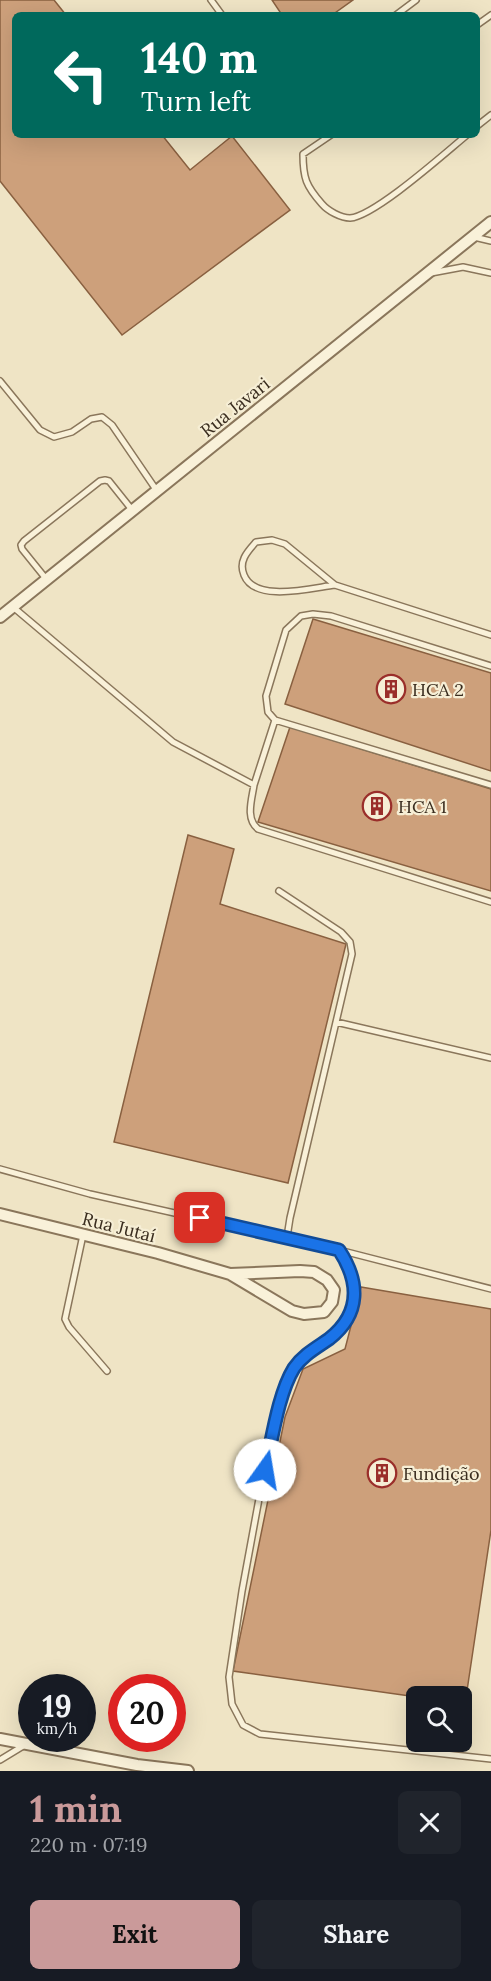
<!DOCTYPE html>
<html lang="en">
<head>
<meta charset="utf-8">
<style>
	body { margin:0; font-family:Lora,serif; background:#20242c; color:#f1f3f6; height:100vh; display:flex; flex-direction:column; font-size:22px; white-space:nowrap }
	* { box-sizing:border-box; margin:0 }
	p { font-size:20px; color:#9ea1a6 }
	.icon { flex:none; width:33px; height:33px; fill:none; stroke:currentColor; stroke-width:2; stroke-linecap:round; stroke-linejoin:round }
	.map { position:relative; height:1771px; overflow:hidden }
	.sheet { display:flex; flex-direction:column; background:#171b24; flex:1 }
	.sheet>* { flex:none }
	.top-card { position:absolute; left:12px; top:12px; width:468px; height:126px; border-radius:9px; box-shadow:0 6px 24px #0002; background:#00695c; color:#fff; overflow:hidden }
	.controls { position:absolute; left:406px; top:1686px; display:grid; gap:12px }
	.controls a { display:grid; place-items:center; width:66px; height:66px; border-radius:9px; background:#171b24; box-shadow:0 6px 24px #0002; font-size:30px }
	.speed { position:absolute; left:18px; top:1674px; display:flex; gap:12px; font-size:30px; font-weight:700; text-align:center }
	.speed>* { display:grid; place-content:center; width:78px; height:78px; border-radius:50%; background:#171b24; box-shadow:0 6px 24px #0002; line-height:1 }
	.speed small { font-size:15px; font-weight:400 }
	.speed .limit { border:9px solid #d22; background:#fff; color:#111 }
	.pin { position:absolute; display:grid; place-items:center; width:51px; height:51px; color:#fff; margin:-26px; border-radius:12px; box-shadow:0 3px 9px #0006 }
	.me { position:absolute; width:66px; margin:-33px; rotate:13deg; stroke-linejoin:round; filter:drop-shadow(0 0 4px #0008) }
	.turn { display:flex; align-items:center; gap:21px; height:126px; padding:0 30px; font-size:27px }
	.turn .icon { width:78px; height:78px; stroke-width:2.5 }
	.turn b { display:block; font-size:42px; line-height:51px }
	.round { display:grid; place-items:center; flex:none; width:63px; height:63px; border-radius:9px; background:#20242c }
	.headline { display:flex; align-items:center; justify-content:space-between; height:102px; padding:0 30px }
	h1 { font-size:36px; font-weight:700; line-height:45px; color:#ca9a9a }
	.primary-button { display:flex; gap:12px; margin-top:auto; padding:12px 30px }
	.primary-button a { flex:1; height:69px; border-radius:9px; background:#ca9a9a; color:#111; font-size:24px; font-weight:700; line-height:69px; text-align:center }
	.primary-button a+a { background:#20242c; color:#f1f3f6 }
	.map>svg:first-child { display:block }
</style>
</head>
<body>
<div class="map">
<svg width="491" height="1771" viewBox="0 0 491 1771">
	<rect width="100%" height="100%" fill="#efe4c5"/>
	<path fill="#cda07b" stroke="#896040" stroke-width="1.5" d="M0,0H54L66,15H15V135H162L190,170L232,136L290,210L122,335L0,181Z
		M272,0H353L332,15H282Z
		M313,619L491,673V771L285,704Z
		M290,727L491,789V891L258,822Z
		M188,835L234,849L220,904L346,944L288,1183L114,1142Z
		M361,1287L491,1309V1530L465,1704H462V1696L417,1697L233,1671L285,1417L303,1369L345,1349Z"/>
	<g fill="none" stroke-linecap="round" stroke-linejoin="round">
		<g stroke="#8a765b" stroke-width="8">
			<path id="lane" d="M211,0L222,15
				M396,15L416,0
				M477,25L491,15
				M477,126L491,115
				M331,135L303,154C303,178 306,186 322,204C328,211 341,218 350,218C375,216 445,153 467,135
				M474,237L491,241
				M431,273L463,267L491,273
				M0,381L40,430L54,437L72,432L91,419L102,417L112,425L157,491
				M47,580L22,549L21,545L24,541L100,481L105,480L109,481L133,511
				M335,585C311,588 255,603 244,575C238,561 248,551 256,542L272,540L285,544L335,585L491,635
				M13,607L173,742L254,785C252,799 245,819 258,829L491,902
				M275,720L268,712L266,696L286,630L301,616L313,614L331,616L491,666
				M254,785L275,720L491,785
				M279,891L341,932L350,942L352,954L290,1218L287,1237
				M336,1022L491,1058
				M0,1169L90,1194L339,1250L491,1289
				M83,1235L65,1319L69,1327L107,1371
				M339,1250L349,1265L353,1279L354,1293L353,1308L347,1320L339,1330L302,1358L288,1382L261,1488L242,1591L229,1677L232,1704L243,1725L260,1734L491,1759
				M0,1760L23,1746"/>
		</g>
		<g stroke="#8a765b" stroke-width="14">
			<path id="street" d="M0,617L491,222
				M0,1214L158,1253L230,1274L300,1271L314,1272L327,1280L334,1290L332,1302L324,1312L304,1314L292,1311L230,1274
				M0,1739L137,1765L188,1771"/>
		</g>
		<use href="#lane" stroke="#f9f1d9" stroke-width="5"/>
		<use href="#street" stroke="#f9f1d9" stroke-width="10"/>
	</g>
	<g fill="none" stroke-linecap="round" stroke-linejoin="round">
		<g stroke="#114b97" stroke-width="15">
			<path id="route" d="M200,1218L339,1250C360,1282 361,1314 329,1339C316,1348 303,1355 294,1368C278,1394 272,1440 265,1470"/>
		</g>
		<use href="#route" stroke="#1a73e8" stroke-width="10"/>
	</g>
	<defs>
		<g id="building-ring" transform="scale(1.5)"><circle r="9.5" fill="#f6eed5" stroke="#9a2e2a" stroke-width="1.5"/><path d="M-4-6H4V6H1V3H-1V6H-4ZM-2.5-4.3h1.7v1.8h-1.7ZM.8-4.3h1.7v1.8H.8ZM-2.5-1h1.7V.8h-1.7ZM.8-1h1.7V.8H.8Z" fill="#9a2e2a"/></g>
	</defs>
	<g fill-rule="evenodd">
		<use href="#building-ring" x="391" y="689"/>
		<use href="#building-ring" x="377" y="806"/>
		<use href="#building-ring" x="382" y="1473"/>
	</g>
	<g text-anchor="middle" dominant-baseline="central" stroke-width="4.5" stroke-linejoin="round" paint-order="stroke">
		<g font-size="18" fill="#3a2d1f" stroke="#f6eed5">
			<text transform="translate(235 407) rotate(-39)">Rua Javari</text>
			<text transform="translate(119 1227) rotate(14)">Rua Jutaí</text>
		</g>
		<g font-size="18" fill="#3a2d1f" stroke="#f6eed5" text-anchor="start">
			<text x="412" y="689">HCA 2</text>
			<text x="398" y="806">HCA 1</text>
			<text x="403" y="1473">Fundição</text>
		</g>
	</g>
</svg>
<div class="controls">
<a><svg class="icon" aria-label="search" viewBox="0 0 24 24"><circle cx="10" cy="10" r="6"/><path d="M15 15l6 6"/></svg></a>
</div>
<div class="speed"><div>19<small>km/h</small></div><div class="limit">20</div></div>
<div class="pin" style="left:200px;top:1218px;background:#d93025"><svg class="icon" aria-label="arrive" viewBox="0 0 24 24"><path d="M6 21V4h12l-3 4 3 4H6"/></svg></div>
<svg class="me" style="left:265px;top:1470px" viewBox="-20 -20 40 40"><circle r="19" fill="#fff"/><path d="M0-13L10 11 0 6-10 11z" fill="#1a73e8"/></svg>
<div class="top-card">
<div class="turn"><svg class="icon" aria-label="left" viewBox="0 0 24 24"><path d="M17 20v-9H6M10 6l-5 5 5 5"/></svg><div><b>140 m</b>Turn left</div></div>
</div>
</div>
<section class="sheet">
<div class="headline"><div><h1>1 min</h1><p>220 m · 07:19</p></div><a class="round"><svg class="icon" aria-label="close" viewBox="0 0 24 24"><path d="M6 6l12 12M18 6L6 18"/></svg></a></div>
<div class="primary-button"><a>Exit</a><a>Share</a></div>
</section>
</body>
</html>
